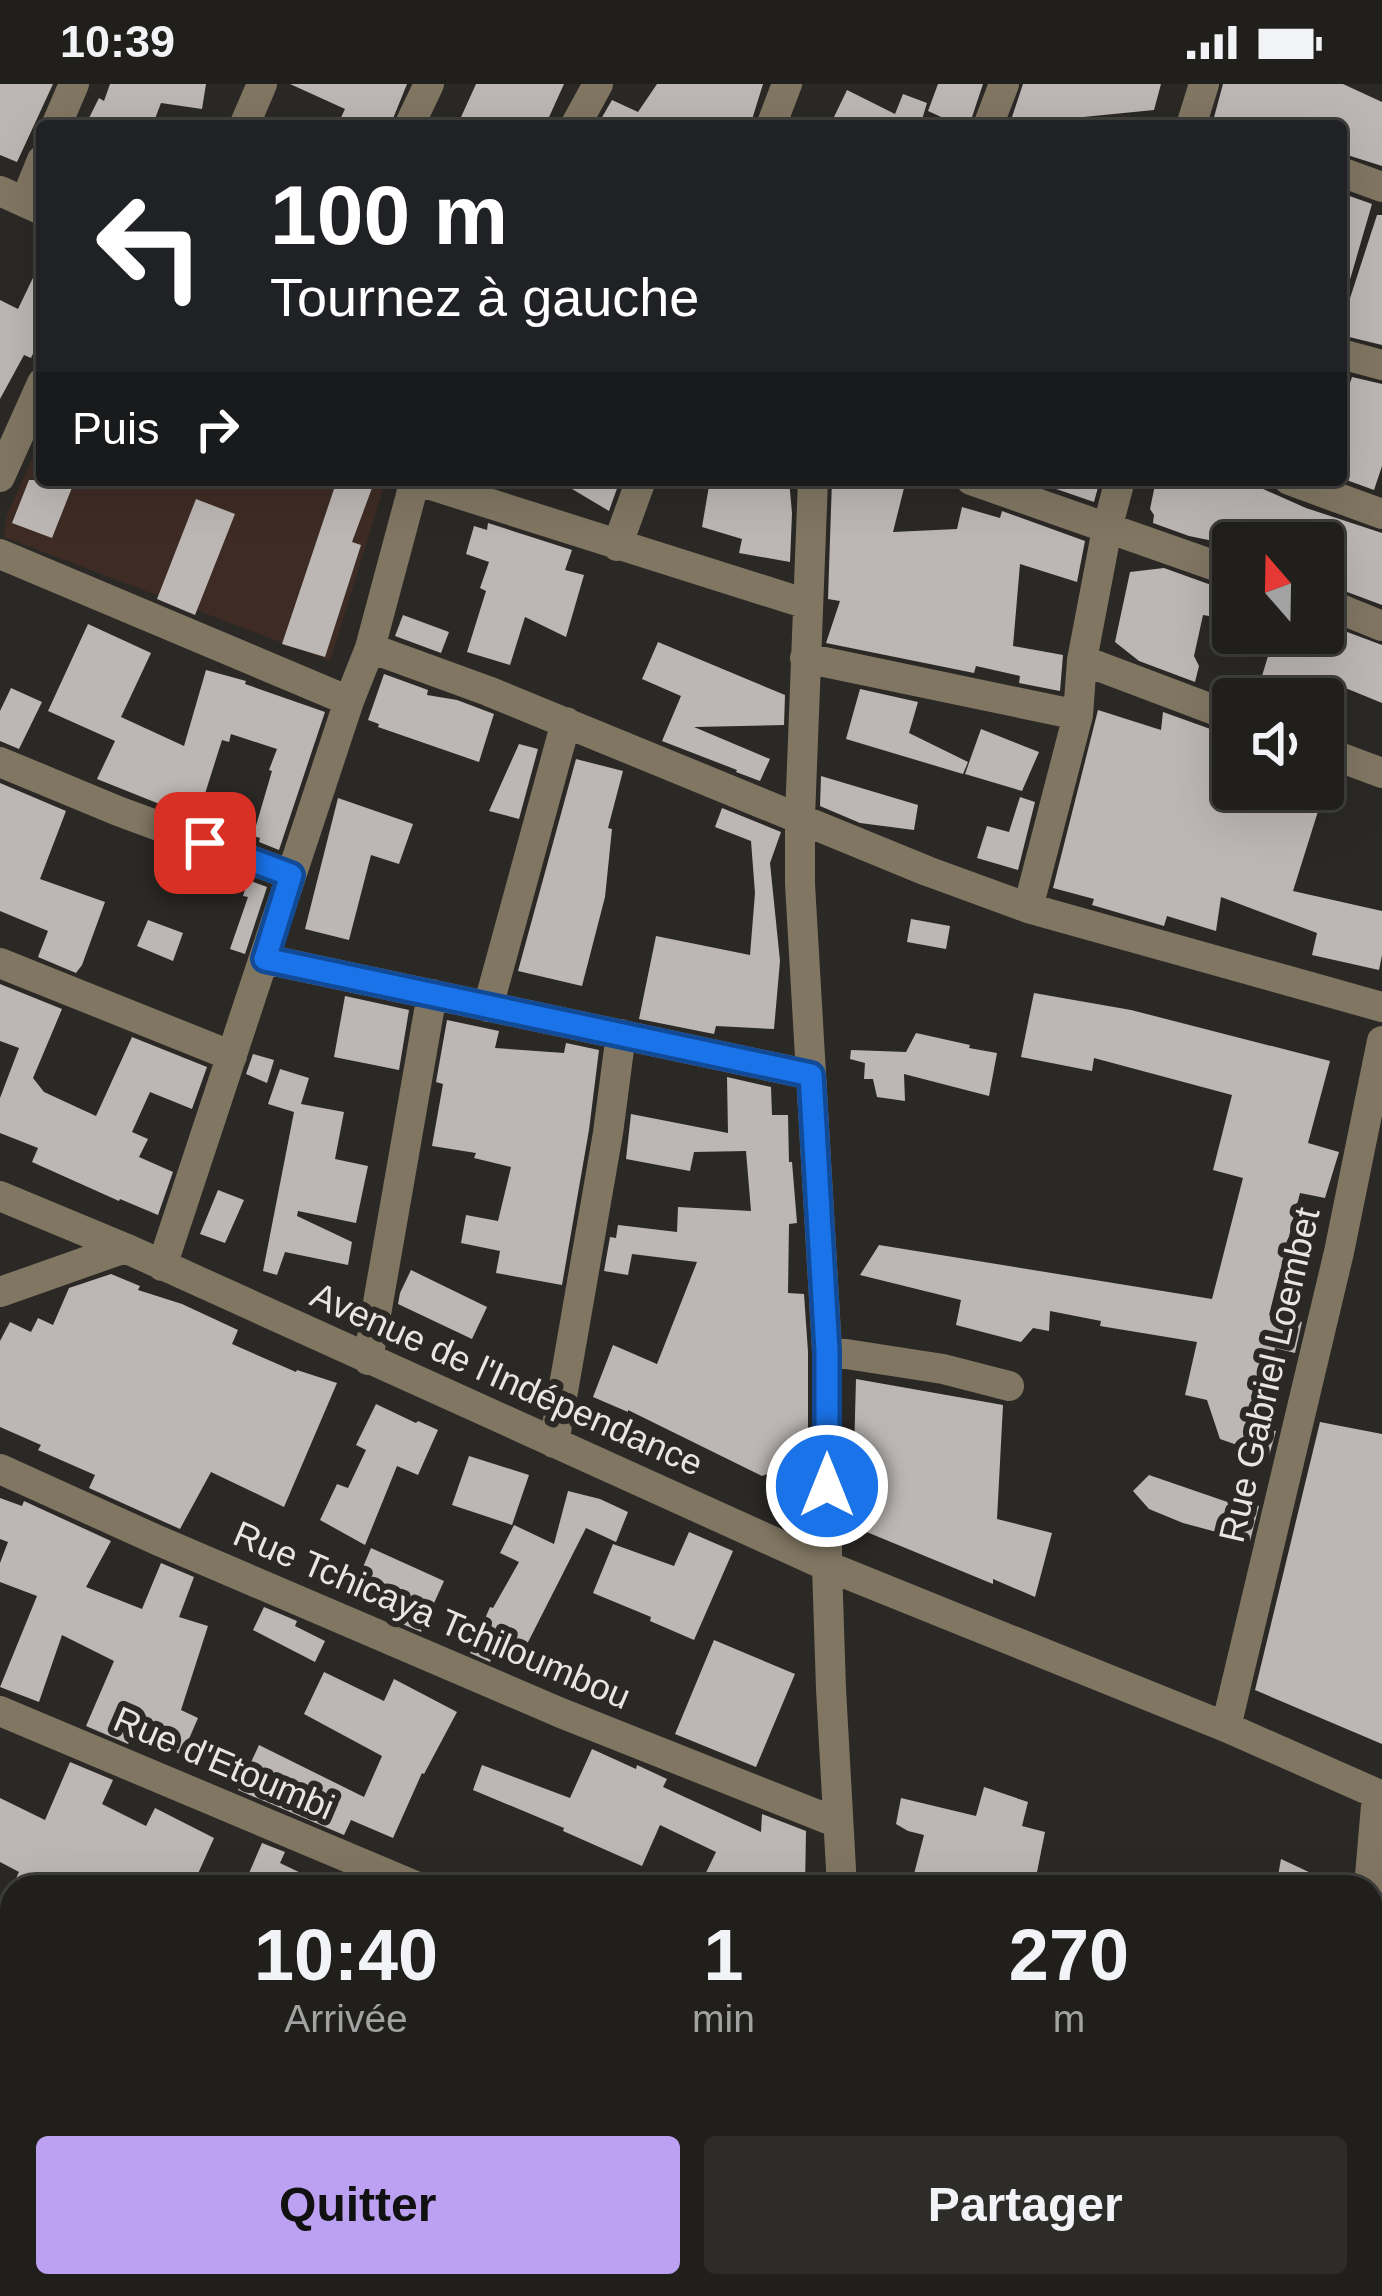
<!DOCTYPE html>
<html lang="fr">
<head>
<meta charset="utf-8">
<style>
	body { margin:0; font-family:Arial,sans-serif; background:#2d2c29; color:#f1f3f6; height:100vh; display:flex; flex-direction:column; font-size:45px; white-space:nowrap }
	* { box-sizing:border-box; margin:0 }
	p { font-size:39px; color:#a2a2a3 }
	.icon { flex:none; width:66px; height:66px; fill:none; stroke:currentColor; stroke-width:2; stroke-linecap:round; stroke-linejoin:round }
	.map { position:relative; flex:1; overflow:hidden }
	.side { position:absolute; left:0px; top:1791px; width:1383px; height:423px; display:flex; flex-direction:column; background:#201f1c; border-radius:36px 36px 0 0; box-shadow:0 12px 48px #0002,0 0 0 3px #3d3d3b }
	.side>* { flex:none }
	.guide { position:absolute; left:36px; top:36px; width:1311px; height:366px; border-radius:12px; box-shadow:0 12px 48px #0002,0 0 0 3px #3d3d3b; background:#202124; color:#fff; overflow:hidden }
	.needle { width:78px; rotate:340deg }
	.tools { position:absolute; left:1212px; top:438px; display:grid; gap:24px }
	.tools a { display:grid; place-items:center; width:132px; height:132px; border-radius:12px; background:#201f1c; box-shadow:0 12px 48px #0002,0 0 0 3px #3d3d3b; font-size:60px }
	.pin { position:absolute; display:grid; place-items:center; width:102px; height:102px; color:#fff; margin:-51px; border-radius:24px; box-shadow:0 6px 18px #0006 }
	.me { position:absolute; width:132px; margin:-66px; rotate:0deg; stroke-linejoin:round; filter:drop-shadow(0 0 9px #0008) }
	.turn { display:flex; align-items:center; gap:42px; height:252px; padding:0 36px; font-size:54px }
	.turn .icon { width:156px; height:156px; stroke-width:2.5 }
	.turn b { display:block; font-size:84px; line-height:102px }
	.then { display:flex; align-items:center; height:114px; padding:0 36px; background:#0003; gap:24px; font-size:45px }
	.eta { display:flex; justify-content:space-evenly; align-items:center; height:204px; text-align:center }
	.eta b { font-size:72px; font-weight:600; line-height:84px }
	.button { display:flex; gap:24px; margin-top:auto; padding:24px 36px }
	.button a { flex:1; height:138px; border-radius:12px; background:#bca0f2; color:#111; font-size:48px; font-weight:600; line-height:138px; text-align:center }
	.button a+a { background:#2d2c29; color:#f1f3f6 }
	.status { display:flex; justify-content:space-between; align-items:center; height:84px; padding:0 60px; background:#201f1c; direction:ltr }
	.status svg { height:33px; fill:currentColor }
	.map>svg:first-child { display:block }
</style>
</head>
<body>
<div class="status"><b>10:39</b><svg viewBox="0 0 49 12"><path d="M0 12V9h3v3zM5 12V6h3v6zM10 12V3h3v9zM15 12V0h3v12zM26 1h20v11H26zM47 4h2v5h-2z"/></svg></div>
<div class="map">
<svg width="1382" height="2212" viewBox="0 0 1382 2212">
	<rect width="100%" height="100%" fill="#2b2926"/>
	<path fill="#3e2c24" d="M42,352V396H386L330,577L4,453L7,431Z"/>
	<path fill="#434b1a" d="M12,2114V2202H267L264,2207L271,2212H0V2116Z"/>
	<path fill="#bcb7b4" d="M0,0H53L17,78L0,71Z
		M110,0H206L202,25L161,19L153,40L158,42H85L99,14L104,17Z
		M290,0H407L390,42H337L345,25Z
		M476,0H564L545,42H457Z
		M657,0H763L750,42H597L612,16L638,28Z
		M938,0H983L969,42H961L928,27Z
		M1023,0H1161L1154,26L1063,35L1072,38V42H1009Z
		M1223,0H1343L1382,18V82L1341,69V42H1226L1213,37Z
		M847,6L895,30L903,10L927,19L920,42H835L838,35L834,33Z
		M1341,109L1372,120L1347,206L1341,205Z
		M1377,131H1382V261L1341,251V242Z
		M42,175V250L31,274L24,271L0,315V216L18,225Z
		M1352,293L1382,300V382L1374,406L1341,394V326Z
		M29,396H75L52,454L12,439Z
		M337,396H375L352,458L361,461L325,573L282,560Z
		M557,396H620L609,427Z
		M710,396H789L792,429L790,478L739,469L742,455L702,443Z
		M832,396H906L893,448L957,445L962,423L1000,434L1002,427L1085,457L1077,498L1020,480L1013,562L1063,571L1060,607L1019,599L1020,592L976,582L974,589L826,559L840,517L828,515Z
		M1030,396H1100L1094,418Z
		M1156,396H1243L1306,424L1382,449V521L1323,499V459H1223L1189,452L1153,439L1154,431L1150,425Z
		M196,415L235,430L195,531L157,515Z
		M488,439L572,466L565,486L584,491L566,553L525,533L510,581L467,568L486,507L480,504L489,478L466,470L474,442L487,446Z
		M1164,484L1214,502L1209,532L1203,531L1194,572L1199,582L1195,598L1139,577L1115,558L1130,488Z
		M403,531L449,548L441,569L395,552Z
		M1323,539L1382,561V619L1321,594L1315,615H1255L1275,549H1323Z
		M88,540L151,569L121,633L184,662L206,586L246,597L245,600L325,628L279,766L259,758L260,754L253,752L272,687L269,686L277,665L231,650L229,658L222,656L197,735L97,695L115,657L48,627Z
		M658,558L785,611L784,641L694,643L770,675L760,697L736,688L737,686L662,657L681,612L642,595Z
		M384,590L428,606L427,611L457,616L494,630L479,678L378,643L379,640L368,636Z
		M11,604L42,618L19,665L0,657V627Z
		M860,605L918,618L909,649L968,678L963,690L846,655Z
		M1098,626L1161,646L1163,628L1216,647L1214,652L1233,658V705H1325L1293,807L1382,827V871L1379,886L1312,871L1317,849L1221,813L1216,847L1167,832L1164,842L1092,821L1094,815L1053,804Z
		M981,645L1039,668L1022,707L965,690Z
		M519,660L538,665L519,735L489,727Z
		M576,675L623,687L608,744L612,745L605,813L582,902L518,887Z
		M821,692L918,721L914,746L860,739L820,722Z
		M0,699L66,727L40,795L105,818L82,881L76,889L38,873L48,847L0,827Z
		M1020,713L1035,718L1018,786L977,774L987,742L1009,748Z
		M338,714L413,740L399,780L371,771L349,856L305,845Z
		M722,724L781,748L770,779L780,877L774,945L716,942L714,950L639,935L656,852L750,871L755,809L751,757L715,743Z
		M248,796L267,803L245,870L230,865L248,813L243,812Z
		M911,835L950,842L946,865L907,858Z
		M148,836L183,849L173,877L137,862Z
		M0,900L62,925L33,994L44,1008L96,1032L132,953L207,983L192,1025L150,1008L132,1048L148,1055L139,1073L173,1088L158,1131L120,1115L119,1117L32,1078L38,1064L0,1049V1014L19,964L0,957Z
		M1034,909L1131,926L1330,977L1308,1059L1339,1068L1325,1114L1300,1109L1269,1231L1302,1238L1295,1269L1275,1264L1260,1341L1276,1347L1269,1372L1220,1355L1207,1316L1185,1311L1197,1258L1100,1242L1101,1237L1050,1227L1049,1247L1033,1244L1021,1258L956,1241L961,1216L860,1191L879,1161L1212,1215L1243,1094L1213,1086L1232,1011L1094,974L1092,987L1021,973Z
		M345,912L409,926L399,986L334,973Z
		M447,936L499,947L495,964L564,969L566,959L599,966L589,1046L562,1201L496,1189L500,1167L461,1159L466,1131L498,1137L511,1083L474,1074L476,1069L432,1062L443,1000L436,998Z
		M916,949L970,961L969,964L997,969L989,1012L904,990L905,1017L877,1013L873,995H864L865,979L850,975L851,966L906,968Z
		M253,970L274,976L267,999L246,990Z
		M280,985L309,994L301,1020L344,1028L335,1075L368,1082L356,1139L298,1127L297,1132L352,1158L348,1181L285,1168L277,1191L263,1187L294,1028L268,1020Z
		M727,993L771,1003L772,1031H788L789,1078H792L797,1139L789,1140L788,1209L804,1210L808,1268V1375L762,1392L628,1326V1328L593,1313L613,1261L657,1280L697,1178L632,1170L628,1191L604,1187L610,1153L616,1154L618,1141L677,1148L678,1123L751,1127L746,1067L694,1068L690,1087L626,1075L631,1030L728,1049Z
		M218,1106L244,1116L225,1159L200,1150Z
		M411,1186L487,1223L472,1255L398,1220L400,1209Z
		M111,1190L140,1202L138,1206L182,1220L238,1246L232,1260L296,1288L297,1286L337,1299L284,1423L211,1388L180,1445L89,1404L95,1391L38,1366L41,1361L0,1343V1257L10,1238L31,1248L38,1234L53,1241L69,1204Z
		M856,1295L1003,1321L997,1435L1052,1449L1035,1513L993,1495V1500L852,1442Z
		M376,1320L416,1339L418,1337L438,1346L418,1391L397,1382L365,1461L320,1436L337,1400L348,1404L366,1366L356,1361Z
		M1320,1338L1382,1350V1660L1255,1606Z
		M469,1372L529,1391L512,1441L452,1421Z
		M1149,1391L1242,1423L1243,1417L1259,1422L1250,1457L1183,1439L1149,1425L1133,1407Z
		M568,1407L600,1415L628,1428L616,1458L586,1444L523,1568L499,1557L490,1578L470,1569L490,1523L493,1524L519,1478L500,1469L514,1441L554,1460Z
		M0,1414L22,1422L24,1417L111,1457L86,1503L142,1525L161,1479L194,1493L179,1533L208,1542L181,1626L198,1634L182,1671L133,1649L128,1660L86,1642L114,1577L62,1551L39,1618L0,1603L37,1512L0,1498V1479L8,1458L0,1455Z
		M689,1448L733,1467L694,1556L650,1537L651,1533L593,1509L613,1460L674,1482Z
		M371,1464L444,1497L421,1548L388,1534L400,1512L358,1495Z
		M264,1523L297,1537L295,1542L325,1557L315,1578L253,1546Z
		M714,1556L795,1590L756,1683L675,1650Z
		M324,1588L384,1617L394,1595L457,1628L424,1690L422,1689L393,1754L351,1736L344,1751L238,1706L259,1661L364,1713L382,1672L304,1630Z
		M592,1665L636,1685L637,1681L667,1695L663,1703L761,1748L762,1730L806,1747L805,1803H699L716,1768L660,1741L642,1782L563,1747L564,1744L473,1706L482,1681L570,1714Z
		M70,1678L113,1696L102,1720L146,1742L155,1724L214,1754L192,1803H12L19,1788L0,1778V1714L45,1736Z
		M984,1703L1028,1718L1022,1742L1045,1748L1034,1803H932L912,1798L924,1751L908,1747L896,1740L901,1714L976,1732Z
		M262,1759L285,1768L280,1779L330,1803H243Z
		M1281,1775L1341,1803H1276Z"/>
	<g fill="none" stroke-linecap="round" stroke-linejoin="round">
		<path stroke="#807662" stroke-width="30" d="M56,42L74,0
			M244,42L262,0
			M409,42L429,0
			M575,42L598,0
			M771,42L787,0
			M988,42L1004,0
			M1191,42L1204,0
			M1341,88L1382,103
			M0,107L42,126
			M25,118L42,76
			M1341,270L1382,281
			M0,393L42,299
			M415,396L807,520
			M813,396L800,733V800L827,1267V1482L831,1605L842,1803
			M971,396L1233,488
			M1289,396L1382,430
			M617,462L641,396
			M0,470L349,617
			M1323,518L1382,542
			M370,564L488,607L927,787L1028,824L1382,923
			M805,574L1078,631
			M1082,576L1233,633
			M1323,667L1382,689
			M0,678L118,727L291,791
			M1028,824L1078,631L1082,576L1107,445L1120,396
			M265,875L811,991
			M0,879L232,972
			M488,923L566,638
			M0,1112L125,1164L827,1482L1226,1643L1382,1712
			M162,1182L349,617L370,564L415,396
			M0,1208L125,1164
			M827,1267L943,1285L1009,1302
			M368,1276L432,910
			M554,1359L608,1049L621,950
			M0,1385L157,1456L561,1629L838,1739
			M0,1627L418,1803
			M1226,1643L1339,1168L1382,957
			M1369,1803L1377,1710
			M0,1873L12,1879
			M0,2070L12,2066
			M1371,2103L1382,2105
			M341,2202V2212
			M763,2202L786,2212
			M870,2202L871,2212
			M1228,2202L1267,2212"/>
	</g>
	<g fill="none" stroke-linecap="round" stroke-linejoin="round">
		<g stroke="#114b97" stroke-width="30">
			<path id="route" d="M205,759L291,791L265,875L811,991L827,1267V1402"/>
		</g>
		<use href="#route" stroke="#1a73e8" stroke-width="21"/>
	</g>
	<g text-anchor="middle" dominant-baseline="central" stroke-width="12" stroke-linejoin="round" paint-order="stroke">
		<g font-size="36" fill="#e7e6e4" stroke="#2b2926">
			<text transform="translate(1269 1291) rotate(-77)">Rue Gabriel Loembet</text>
			<text transform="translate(507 1295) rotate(24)">Avenue de l'Indépendance</text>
			<text transform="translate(432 1531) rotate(23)">Rue Tchicaya Tchiloumbou</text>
			<text transform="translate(224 1679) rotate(23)">Rue d'Etoumbi</text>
		</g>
	</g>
</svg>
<div class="tools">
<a><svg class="needle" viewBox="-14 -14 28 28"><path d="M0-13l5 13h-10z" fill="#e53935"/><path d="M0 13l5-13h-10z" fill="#a2a2a3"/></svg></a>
<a><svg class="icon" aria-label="sound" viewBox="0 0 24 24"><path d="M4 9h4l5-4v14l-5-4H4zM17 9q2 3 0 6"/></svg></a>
</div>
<div class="pin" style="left:205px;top:759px;background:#d93025"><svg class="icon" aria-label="arrive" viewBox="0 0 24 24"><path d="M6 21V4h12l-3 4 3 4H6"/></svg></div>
<svg class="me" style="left:827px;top:1402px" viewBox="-20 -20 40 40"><circle r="17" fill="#1a73e8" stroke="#fff" stroke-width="3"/><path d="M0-11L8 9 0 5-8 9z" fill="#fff"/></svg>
<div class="guide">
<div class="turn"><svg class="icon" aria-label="left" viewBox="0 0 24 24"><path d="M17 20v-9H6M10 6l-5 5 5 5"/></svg><div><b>100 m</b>Tournez à gauche</div></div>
<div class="then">Puis<svg class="icon" aria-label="right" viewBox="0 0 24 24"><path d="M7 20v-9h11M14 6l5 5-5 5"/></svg></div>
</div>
<section class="side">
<div class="eta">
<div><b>10:40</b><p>Arrivée</p></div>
<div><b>1</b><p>min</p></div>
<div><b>270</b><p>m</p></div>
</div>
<div class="button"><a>Quitter</a><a>Partager</a></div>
</section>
</div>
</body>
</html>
